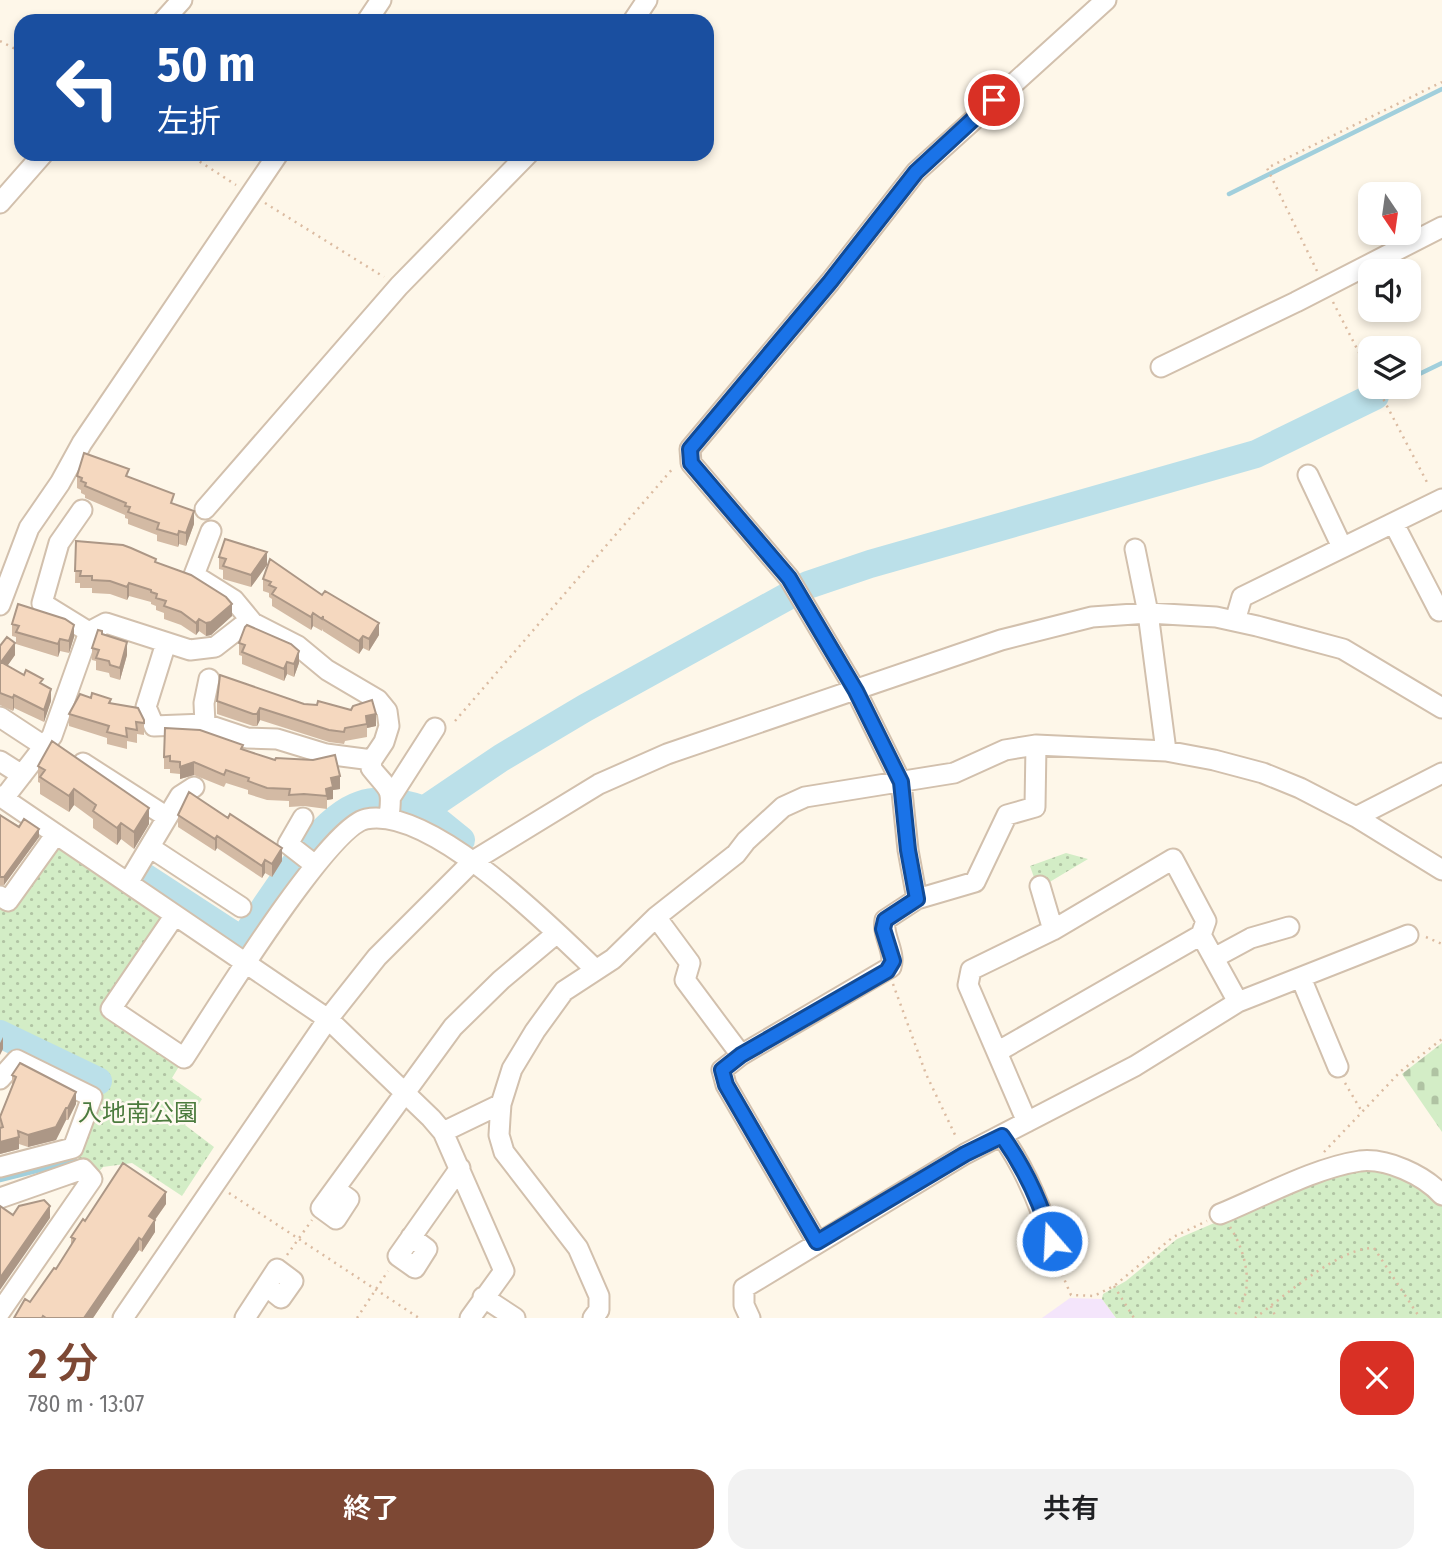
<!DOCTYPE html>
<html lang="ja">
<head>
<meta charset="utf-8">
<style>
	body { margin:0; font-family:"Fira Sans Condensed","Noto Sans JP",sans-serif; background:#f2f2f2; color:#202124; height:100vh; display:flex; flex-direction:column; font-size:26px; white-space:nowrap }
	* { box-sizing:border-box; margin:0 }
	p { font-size:23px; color:#757577 }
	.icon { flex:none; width:38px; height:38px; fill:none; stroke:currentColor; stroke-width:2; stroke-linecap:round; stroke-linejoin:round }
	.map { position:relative; height:1318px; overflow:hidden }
	.panel { display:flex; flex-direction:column; background:#fff; flex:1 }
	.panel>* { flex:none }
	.banner { position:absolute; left:14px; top:14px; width:700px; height:147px; border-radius:21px; box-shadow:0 4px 10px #0003; background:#1a4fa0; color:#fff; overflow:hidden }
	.needle { width:46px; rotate:167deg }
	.controls { position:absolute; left:1358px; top:182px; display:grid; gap:14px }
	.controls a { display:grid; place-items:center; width:63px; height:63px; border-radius:14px; background:#fff; box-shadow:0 4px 10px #0003; font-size:35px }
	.pin { position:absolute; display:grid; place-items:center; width:60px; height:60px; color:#fff; margin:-30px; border:4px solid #fff; border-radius:50%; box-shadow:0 2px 7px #0007 }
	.me { position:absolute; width:77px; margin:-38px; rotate:341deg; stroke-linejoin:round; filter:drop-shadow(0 0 5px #0008) }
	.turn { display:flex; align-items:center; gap:24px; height:147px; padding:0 28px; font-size:32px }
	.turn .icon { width:91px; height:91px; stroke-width:2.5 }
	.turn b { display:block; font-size:49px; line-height:60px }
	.round { display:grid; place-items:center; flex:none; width:74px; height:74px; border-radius:21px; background:#f2f2f2 }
	.head { display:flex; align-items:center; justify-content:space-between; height:119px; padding:0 28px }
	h1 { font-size:42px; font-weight:600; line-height:52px; color:#7d4834 }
	.button { display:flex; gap:14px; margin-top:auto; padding:14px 28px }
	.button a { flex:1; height:80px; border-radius:21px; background:#7d4834; color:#fff; font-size:28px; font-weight:600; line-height:80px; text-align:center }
	.button a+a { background:#f2f2f2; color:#202124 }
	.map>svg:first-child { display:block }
</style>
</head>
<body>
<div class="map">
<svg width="1442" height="1318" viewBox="0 0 1442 1318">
	<defs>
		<pattern id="grass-dots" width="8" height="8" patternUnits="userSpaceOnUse" patternTransform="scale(1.75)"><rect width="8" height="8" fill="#d3edc6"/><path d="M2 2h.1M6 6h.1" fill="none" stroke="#b0c3a3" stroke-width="1.8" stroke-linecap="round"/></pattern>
		<pattern id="cemetery-stones" width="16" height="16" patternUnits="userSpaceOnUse" patternTransform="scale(1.75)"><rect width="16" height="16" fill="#d3edc6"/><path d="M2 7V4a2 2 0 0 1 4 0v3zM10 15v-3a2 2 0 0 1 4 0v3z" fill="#b0c3a3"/></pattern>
	</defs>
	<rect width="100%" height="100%" fill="#fef7e9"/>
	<path fill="#f4e5fb" d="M1070,1298L1102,1299L1116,1318H1042Z"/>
	<path fill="url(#grass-dots)" d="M56,834L175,915L111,1009L184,1058L172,1078L202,1099L185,1125L214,1147L182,1196L132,1163L103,1167L92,1179L83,1169L73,1148L92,1097L104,1079L0,1026V896Z
		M1066,853L1088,859L1038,889L1030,866Z
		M1364,1166L1400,1175L1442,1202V1318H1116L1102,1299L1103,1294L1126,1281L1177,1239L1303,1185Z"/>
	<path fill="url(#cemetery-stones)" d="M1442,1043V1132L1402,1074Z"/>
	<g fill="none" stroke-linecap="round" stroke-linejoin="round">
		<path stroke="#a1cfdc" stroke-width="4.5" d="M1229,194L1442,89
			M1409,379L1442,363
			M1375,396L1394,387
			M0,1180L76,1161"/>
		<path stroke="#bbe0e9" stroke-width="28" d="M424,810L461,840
			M143,876L235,936L246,935C272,899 317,819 360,805C380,798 404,803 424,810L501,758L585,708L808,585L870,564L1256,454L1375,396
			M0,1034L98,1081"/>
		<g stroke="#d2c0ad" stroke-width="23">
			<path id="minor" d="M163,21L182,0
				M367,21L381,0
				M633,21L647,0
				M0,203L43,154
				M1161,367L1296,302L1442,227
				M1308,475L1342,547
				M205,509L399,286L528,154
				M82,510L59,543L42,603L89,632
				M1394,524L1439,611
				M211,531L194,575L234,600L253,623
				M1135,549L1148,613L1166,751
				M0,605L29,528L60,483L82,443L278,154
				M1235,621L1242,597L1442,499
				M166,643L146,707L154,726L205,724
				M209,679L204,703L205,724L247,738L277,739L326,754L372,760
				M0,717L44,746
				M0,761L22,775
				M83,763L167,817
				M392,795L435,728
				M0,796L328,1019L431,1118L443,1132L504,1271L470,1318
				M4,798L52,736L89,632L106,623L190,650L215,647L242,626L253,623L298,646L327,670L378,700L387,711L389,726L384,742L372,760L371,768C389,791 393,786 389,817
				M1356,817L1442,773
				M303,818L288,844L315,865
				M151,848L241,907
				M128,883L180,796L194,787
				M1040,886L1053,930
				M0,896L8,901L56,834
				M917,899L975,882L1007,815L1035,807L1036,745
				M175,915L111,1009L184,1058C211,1017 327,827 366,819C431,806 550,926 596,970
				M656,917L690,963L685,980L741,1055
				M1214,958L1251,938L1289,927
				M1301,978L1338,1067
				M997,1052L1201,935
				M0,1079L17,1060L92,1097L73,1148L0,1167
				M1027,1122L968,985L971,970L1053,930L1173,859L1206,921L1201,935L1238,1002
				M443,1132L501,1104
				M1002,1136C1028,1173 1044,1214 1056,1257
				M335,1189L349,1199L336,1219L321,1208L453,1027L501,980L557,933
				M0,1198L83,1169L92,1179L0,1312
				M1220,1214C1264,1196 1314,1168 1360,1161C1387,1158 1424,1175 1442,1195
				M411,1237L427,1249L415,1268L398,1256L460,1168
				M817,1242L726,1085L722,1070L741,1055L891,967C896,952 882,936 885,920L917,899L908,850L901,782L856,691L789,578L691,463L690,449L830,282L916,172L1106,0
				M483,1297L515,1318
				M123,1318L328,1019L377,957L473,861L599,784L667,754L1001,640L1092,617L1148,613L1216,617L1257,626L1343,649L1442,708
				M245,1318L277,1269L293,1281L281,1298L266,1286
				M593,1318L599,1310V1296L578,1248L504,1152L499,1135L500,1118L501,1104L512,1069L535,1031L564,991L613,959L656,917L736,854L746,841L783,807L805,797L954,773L1005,750L1036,745L1166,751L1214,760L1263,773L1300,788L1356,817L1442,870
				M750,1318L744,1305V1288L965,1154L1135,1066L1238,1002L1408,935"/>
		</g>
		<path stroke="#dbbba1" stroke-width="2.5" stroke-dasharray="2 5" stroke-linecap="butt" d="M0,41L21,52
			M188,154L236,185
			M265,203L384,277
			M1317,271L1267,168L1442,82
			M1333,302L1370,374
			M1377,387L1429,486
			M455,721L674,467
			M1426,937L1442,944
			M893,984L926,1074L957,1139
			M1345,1083L1361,1110
			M1324,1152L1401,1071L1442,1039
			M229,1193L419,1318
			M1230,1227C1242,1245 1252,1276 1244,1298C1241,1305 1237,1311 1233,1318
			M287,1255L312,1220
			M1062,1274L1071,1295L1094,1296L1114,1286L1173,1237L1207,1221
			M1114,1286L1134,1318
			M1271,1306L1276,1318
			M357,1318L388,1271
			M1255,1318C1283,1297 1340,1247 1374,1248L1420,1318"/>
		<use href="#minor" stroke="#fff" stroke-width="19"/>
	</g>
	<path fill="#d3baa4" d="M77,476L129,478L174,504L194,524L186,546L179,544L178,547L157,541V535L128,524V519L125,518V515L85,498V495L81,493V490L77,488Z
		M76,541L156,563L232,616L211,635L206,636L199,631L196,635L181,625L164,619V613L156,610V606L151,604V602L129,596L127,600L110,594L92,593V588H80V583H75Z
		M219,557L267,565L251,587L223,579V570L219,569Z
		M270,559L379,635L369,651L363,648L359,654L323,631V629L322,631L313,626L311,630L272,606V599L269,597V593L263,591V579Z
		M12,624L74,637L69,653L60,651L58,657L16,644V637L12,636Z
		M102,634L127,655L120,680L110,677L109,673L96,670V661L92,660V648Z
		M239,643L299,663L294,677L287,674L284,681L242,664V656L239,655Z
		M0,646L15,655L7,666L43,684L51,701L44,722L14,708L13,711L0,705Z
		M217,701L304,704L376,726L367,728V737L345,741L344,744L329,742L260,720L257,726H253L217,714Z
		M111,703L144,720V735L137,734V743L127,741V749L107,744V738L69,726V714Z
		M243,750L340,789L333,790V799L327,800V809L304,806L289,807V801L267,800L248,794V790L226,783L224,787L194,775L180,779V774L170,773V769H164V757Z
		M38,766L149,824L134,849L121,839L117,845L93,828V819L74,805L69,812L40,794V783L38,782Z
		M0,815L39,837L4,885H0Z
		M178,815L282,861L272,877L265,873L262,878L217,848L215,851L178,827Z
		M12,1075L76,1104L68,1120H66L56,1140L28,1147L19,1144V1149L0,1154V1117L12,1085Z
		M166,1204L155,1220V1232L142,1252L139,1250L93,1318H14L30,1302L56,1269L71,1245V1237L85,1221Z"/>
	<path fill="#ac9786" d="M194,511V524L186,546V533Z
		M179,531V544L178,547V535Z
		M267,552V565L251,587V575Z
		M129,583V596L127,600V587Z
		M232,604V616L211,635L206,636V623Z
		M313,613V626L311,630V617Z
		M199,619V631L196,635V623Z
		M379,623V635L369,651V639Z
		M74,625V637L69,653V641Z
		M363,636V648L359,654V641Z
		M60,639V651L58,657V644Z
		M127,642V655L120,680V668Z
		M15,643V655L1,675V662Z
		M299,651V663L294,677V664Z
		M287,662V674L284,681V669Z
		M51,689V701L44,722V710Z
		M14,695V708L13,711V698Z
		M260,708V720L257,726V714Z
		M376,714V726L367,728L366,716Z
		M194,762V775L180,779V767Z
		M340,776V789L333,790V799L327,800L326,789L331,778Z
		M74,789V805L69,812V796Z
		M149,808V824L134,849V832Z
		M121,823V839L117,845V828Z
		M39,829V837L4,885V877Z
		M217,836V848L215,851V839Z
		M282,848V861L272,877V864Z
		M265,860V873L262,878V866Z
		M3,1037V1049L0,1055V1043Z
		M76,1092V1104L68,1120V1108Z
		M66,1108V1120L56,1140L28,1147V1135Z
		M19,1137V1149L0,1154V1142Z
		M166,1192V1204L149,1228V1216Z
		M50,1206V1218L0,1290V1278Z
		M155,1220V1232L142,1252V1240Z
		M139,1238V1250L93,1318H84Z"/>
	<path fill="#f5d8bf" stroke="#ac9786" stroke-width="2" d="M84,453L129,469L126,476L174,494L171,503L194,511L186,533L179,531L178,535L157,529L159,523L128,512L130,507L125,506L126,503L85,486L86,483L81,481L82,478L77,476Z
		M225,539L267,552L251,575L223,566L226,559L219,557Z
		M76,541L123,545L131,548L156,559L155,562L191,575L226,597L232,604L211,622L206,623L199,619L196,623L181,612L164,606L166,601L156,598L157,594L151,592V590L129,583L127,587L110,581L92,580V576H80L81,571H75Z
		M270,559L322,595L325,591L379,623L369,639L363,636L359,641L323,619V616L322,619L313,613L311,617L272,594L276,588L269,585L271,582L263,579Z
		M18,604L65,619L74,625L69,641L60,639L58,644L16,632L19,626L12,624Z
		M247,625L291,644L299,651L294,664L287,662L284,669L242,652L245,645L239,643L245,627Z
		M98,630L102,631V634L127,642L120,668L110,665L109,661L96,658L99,650L92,648Z
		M7,637L15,643L1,662L24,675L26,670L43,679L40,683L51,689L44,710L14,695L13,698L0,693V646Z
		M220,675L304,704L317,705L318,701L351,710L353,706L372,700L376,714L366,716L367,724L345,728L344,732L329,730L260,708L257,714H253L217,701Z
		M92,693L111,699L109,703L138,708L144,720V723L136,722L137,730L126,728L127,737L107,732L109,726L69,714L80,694L91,698Z
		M165,728L200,730L243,745L241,749L275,760L276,758L313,760L335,755L340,776L331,778L333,787L326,789L327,796L304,794L289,795L290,789L267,788L248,781L249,778L226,770L224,775L194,762L180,767V762L170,761V756L164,757Z
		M52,741L149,808L134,832L121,823L117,828L93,811L96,805L74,789L69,796L40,777L45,770L38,766Z
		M189,792L228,818L230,814L282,848L272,864L265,860L262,866L217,836L215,839L178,815Z
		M0,815L19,827L24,819L39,829L4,877H0Z
		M20,1063L76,1092L68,1108H66L56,1127L28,1135L18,1131L19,1137L0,1142V1128L3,1127L0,1117L16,1077L12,1075Z
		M123,1163L166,1192L149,1216L155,1220L142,1240L139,1238L84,1318H46L43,1316L42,1318H14L25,1299L30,1302L54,1268L56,1269L75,1239L71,1237L83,1219L85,1221Z
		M44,1200L50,1206L0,1278V1206L13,1215L19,1206Z"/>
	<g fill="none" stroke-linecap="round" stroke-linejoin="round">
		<g stroke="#114b97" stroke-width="18">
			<path id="route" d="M994,100L916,172L830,282L690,449L691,463L789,578L856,691L901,782L908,850L917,899L885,920L883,929L893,961L887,971L741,1055L722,1070L726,1085L817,1242L965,1154L1002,1136C1024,1167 1041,1203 1052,1241"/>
		</g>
		<use href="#route" stroke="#1a73e8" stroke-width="12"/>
	</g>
	<g text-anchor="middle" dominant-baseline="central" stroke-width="5" stroke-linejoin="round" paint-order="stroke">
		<g font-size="24" fill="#4c7b3e" stroke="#fffaf1">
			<text x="138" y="1113">入地南公園</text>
		</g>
	</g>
</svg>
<div class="controls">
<a><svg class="needle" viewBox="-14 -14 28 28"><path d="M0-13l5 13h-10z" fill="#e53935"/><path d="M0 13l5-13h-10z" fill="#757577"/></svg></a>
<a><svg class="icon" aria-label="sound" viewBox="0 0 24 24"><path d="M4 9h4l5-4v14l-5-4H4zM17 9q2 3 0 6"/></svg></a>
<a><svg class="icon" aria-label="layers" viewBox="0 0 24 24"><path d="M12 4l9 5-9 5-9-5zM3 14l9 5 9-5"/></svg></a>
</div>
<div class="pin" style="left:994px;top:100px;background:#d93025"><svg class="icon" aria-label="arrive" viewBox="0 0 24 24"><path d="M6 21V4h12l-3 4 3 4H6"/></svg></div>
<svg class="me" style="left:1052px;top:1241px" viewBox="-20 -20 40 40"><circle r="17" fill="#1a73e8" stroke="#fff" stroke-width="3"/><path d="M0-11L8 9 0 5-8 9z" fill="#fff"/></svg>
<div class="banner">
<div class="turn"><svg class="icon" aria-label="left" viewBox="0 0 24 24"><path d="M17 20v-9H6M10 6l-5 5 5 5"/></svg><div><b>50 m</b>左折</div></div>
</div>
</div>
<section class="panel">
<div class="head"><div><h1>2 分</h1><p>780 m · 13:07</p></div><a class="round" style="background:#d93025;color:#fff"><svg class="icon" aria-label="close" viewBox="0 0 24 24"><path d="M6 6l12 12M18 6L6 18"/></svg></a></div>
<div class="button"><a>終了</a><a>共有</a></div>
</section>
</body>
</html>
